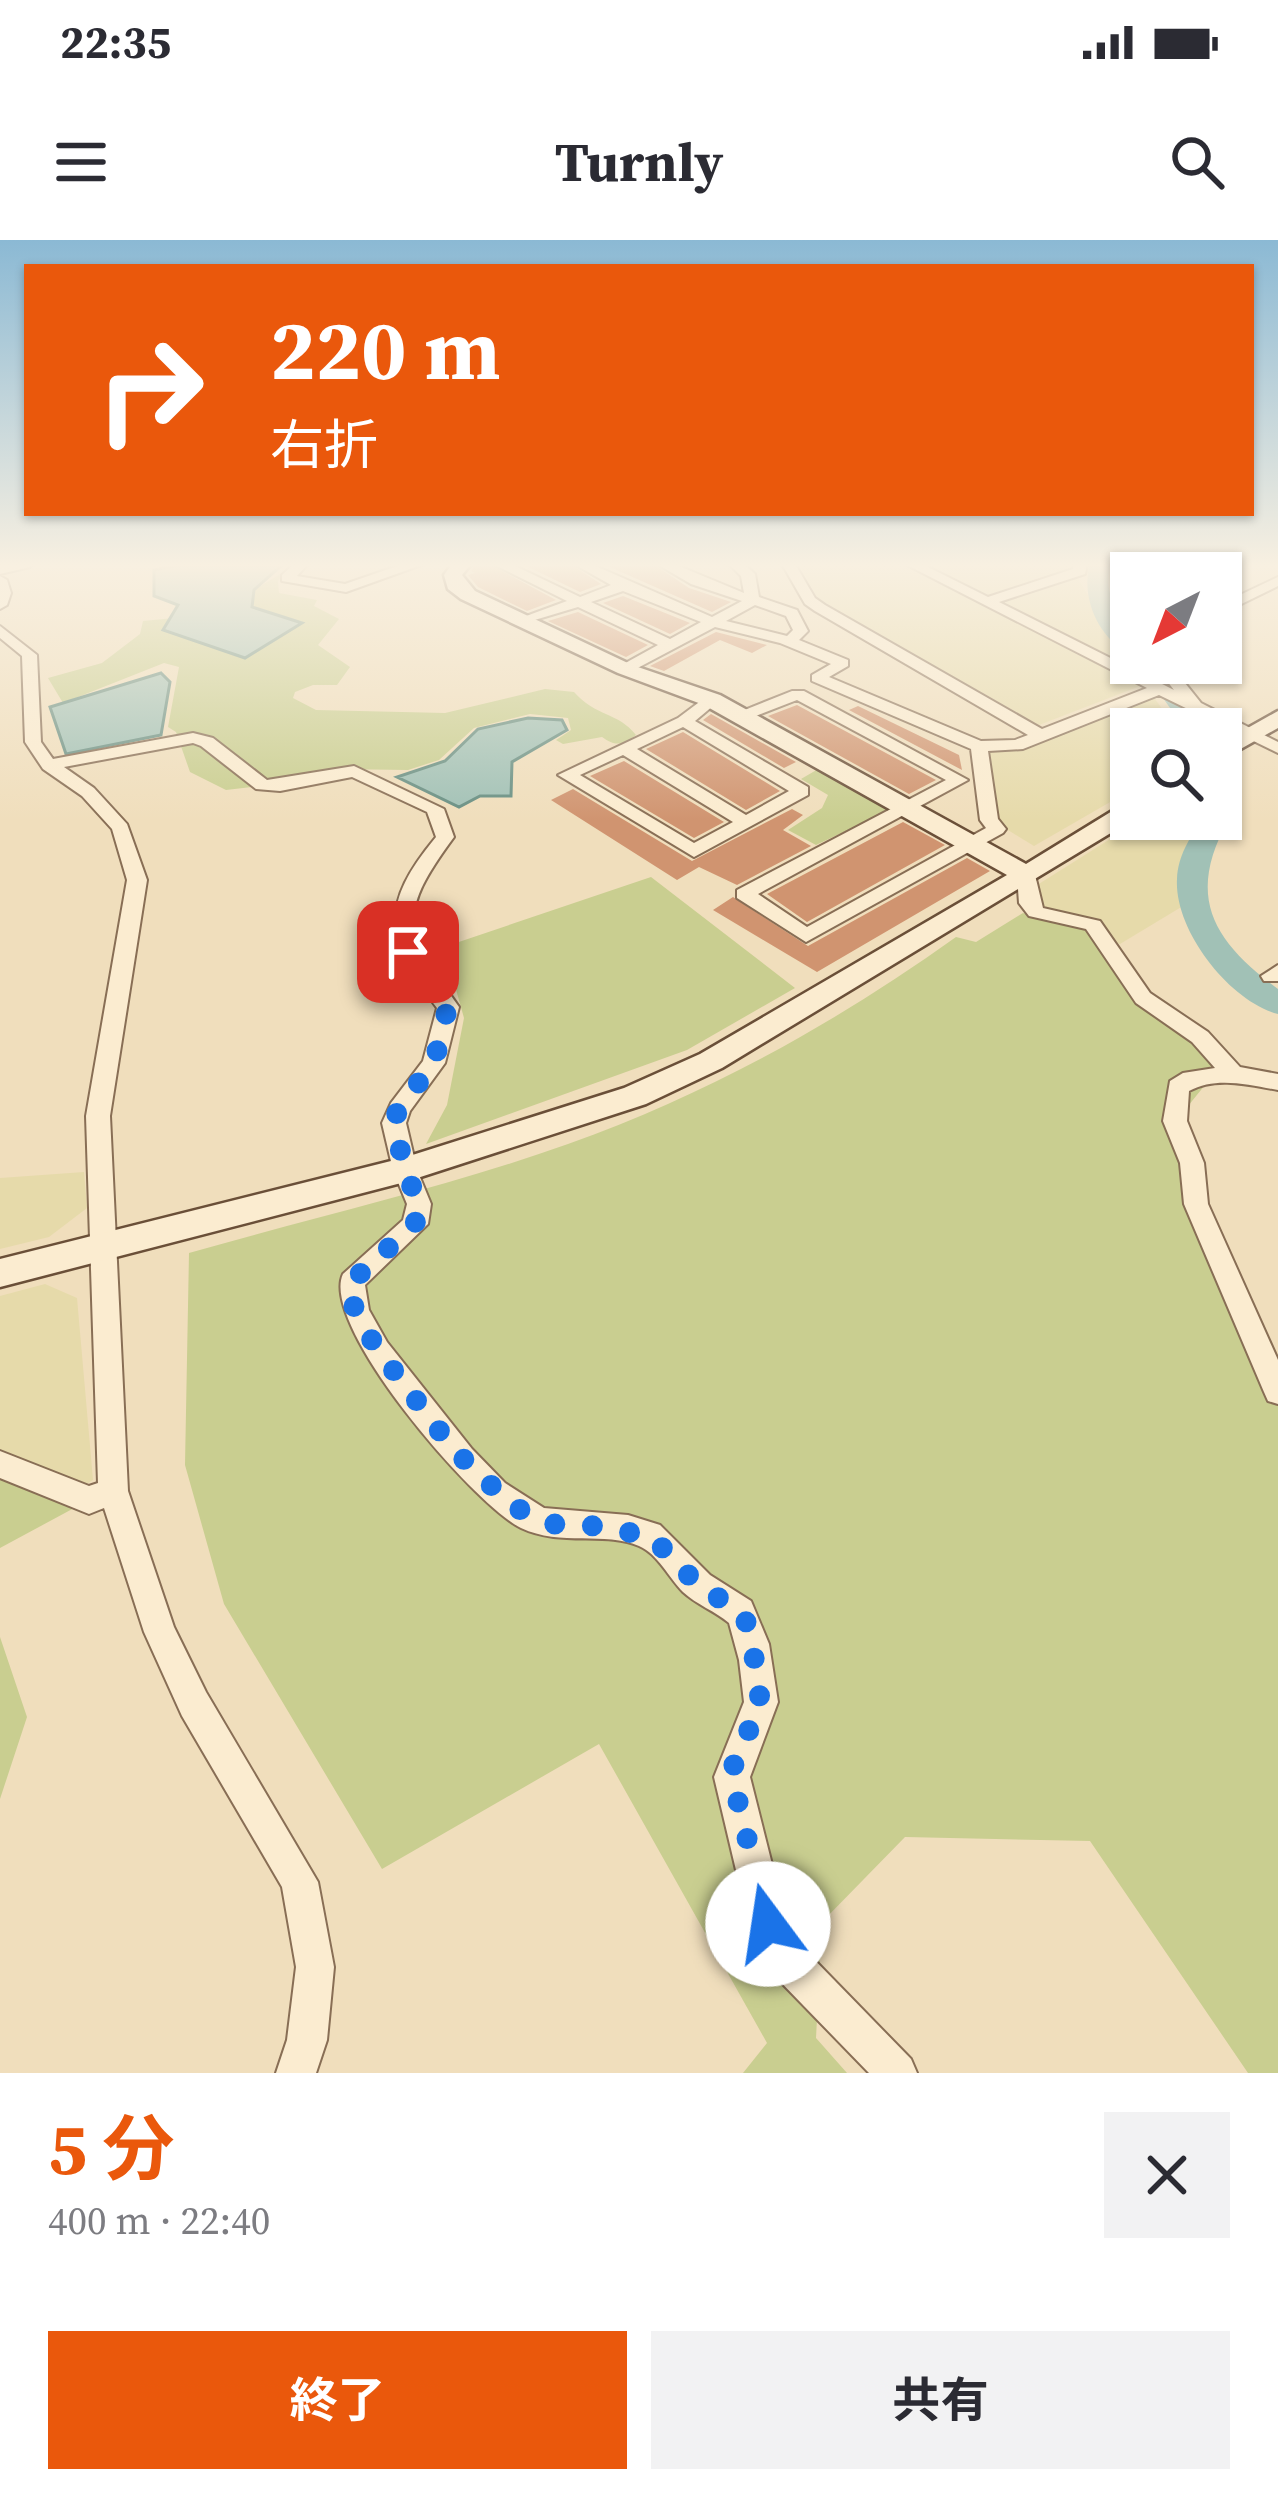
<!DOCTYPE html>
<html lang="ja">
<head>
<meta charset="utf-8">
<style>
	body { margin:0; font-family:"Source Serif 4","Noto Sans JP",serif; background:#f2f2f3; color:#2b2b33; height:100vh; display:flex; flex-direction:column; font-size:45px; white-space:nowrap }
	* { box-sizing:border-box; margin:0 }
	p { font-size:39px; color:#7c7c81 }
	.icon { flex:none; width:66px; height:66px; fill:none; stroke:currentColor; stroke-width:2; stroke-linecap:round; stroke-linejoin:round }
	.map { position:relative; height:1833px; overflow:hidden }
	.side { display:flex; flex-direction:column; background:#fff; flex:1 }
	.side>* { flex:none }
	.top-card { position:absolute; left:24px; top:24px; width:1230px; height:252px; border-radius:0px; box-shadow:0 3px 9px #0004; background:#ea580c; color:#fff; overflow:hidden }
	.needle { width:78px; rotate:222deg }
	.buttons { position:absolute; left:1110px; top:312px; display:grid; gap:24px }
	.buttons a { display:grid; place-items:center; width:132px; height:132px; border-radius:0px; background:#fff; box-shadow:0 3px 9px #0004; font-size:60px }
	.pin { position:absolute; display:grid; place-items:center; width:102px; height:102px; color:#fff; margin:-51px; border-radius:24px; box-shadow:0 6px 18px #0006 }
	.me { position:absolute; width:132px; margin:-66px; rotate:346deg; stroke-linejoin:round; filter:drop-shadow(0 0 9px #0008) }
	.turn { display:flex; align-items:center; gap:42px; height:252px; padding:0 48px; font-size:54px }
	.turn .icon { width:156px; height:156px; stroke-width:2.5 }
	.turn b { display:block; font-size:84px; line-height:102px }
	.round { display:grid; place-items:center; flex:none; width:126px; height:126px; border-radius:0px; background:#f2f2f3 }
	.headline { display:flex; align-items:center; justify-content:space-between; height:204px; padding:0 48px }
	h1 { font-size:72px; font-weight:700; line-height:90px; color:#ea580c }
	.button { display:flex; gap:24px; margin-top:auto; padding:24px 48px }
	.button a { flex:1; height:138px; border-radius:0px; background:#ea580c; color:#fff; font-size:48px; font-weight:700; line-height:138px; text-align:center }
	.button a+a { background:#f2f2f3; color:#2b2b33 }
	.status { display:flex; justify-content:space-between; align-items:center; height:84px; padding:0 60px; background:#fff; direction:ltr }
	.status svg { height:33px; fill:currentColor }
	header { display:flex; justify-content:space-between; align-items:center; height:156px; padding:0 48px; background:#fff; font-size:54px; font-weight:700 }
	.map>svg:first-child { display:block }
</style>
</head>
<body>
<div class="status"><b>22:35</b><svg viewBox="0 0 49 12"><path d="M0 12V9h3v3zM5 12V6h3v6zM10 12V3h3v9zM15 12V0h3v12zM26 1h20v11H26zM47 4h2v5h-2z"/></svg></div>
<header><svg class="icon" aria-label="menu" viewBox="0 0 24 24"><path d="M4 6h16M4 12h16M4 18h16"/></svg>Turnly<svg class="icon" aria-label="search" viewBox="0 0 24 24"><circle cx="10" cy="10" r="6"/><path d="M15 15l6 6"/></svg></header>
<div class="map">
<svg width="1278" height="1833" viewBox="0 0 1278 1833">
	<rect width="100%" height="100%" fill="#f0debc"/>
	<path fill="#e6daaa" d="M799,324H1078L1073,330L1106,386L1131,412V423H1141L1154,436L1148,443L1039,485L818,360Z
		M1152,455L1177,489H1131V550L1034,606L1003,587L996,578L992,526L984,509H1011Z
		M1142,579L1199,580L1183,617V666L1120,704L1113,702L1097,679H1063L1044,671L1034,647Z
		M84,932L87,968L49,997L0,1009V938Z
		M45,1044L77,1058L93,1240L85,1245L0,1211V1056Z"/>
	<path fill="#c9ce90" d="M290,328L278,341L279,353L317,360L314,366L339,379L318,405L350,427L337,445H313L295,452L293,458L316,470L445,473L545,449L574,452C596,477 618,472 636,495C623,505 616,507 602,497L563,504L556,500L571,490L568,478L530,474L474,488L439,520L408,530L336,529L279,544L226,550L190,532L176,492L168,487L179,427L164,423L63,463L48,438L102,423L140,394L143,381L174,378L164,389L300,382L252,368L254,350Z
		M825,525L890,565V570L816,605L788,590L822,568L828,555L801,539Z
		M651,637L795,748L687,810L426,904L447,865L464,778L444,707Z
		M1023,673L1050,682L1086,685L1137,764L1176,786L1218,829L1175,882L1226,1029L1278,1132V1833H1248L1090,1601L905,1597L822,1682L816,1798L847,1833H743L767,1803L599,1504L382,1629L224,1364L185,1225L189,1013C314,977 445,948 568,904C708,854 836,783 956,697L976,702Z
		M0,1224L89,1260L0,1308Z
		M0,1397L27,1477L0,1559Z"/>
	<path fill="#a1c1b6" stroke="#688f83" stroke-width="3" d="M184,324H283L254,350L252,367L302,383L245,418L163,390L178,365L154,356V330Z
		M161,433L170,442L161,495L66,514L50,467Z
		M528,478L562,480L567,490L512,522L511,556H480L459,567L397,537L445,521L478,489Z"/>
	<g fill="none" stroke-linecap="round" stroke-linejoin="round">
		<path fill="#a1c1b6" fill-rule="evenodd" d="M1090,324H1110C1100,362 1131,380 1131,413C1099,401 1080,356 1090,324Z
			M1138,423H1161L1209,489H1185Z
			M1221,572L1229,579C1186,655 1211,700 1278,749V774C1229,761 1174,690 1177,639C1178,615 1190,599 1201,579H1221Z"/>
	</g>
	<path fill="#d09470" d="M475,324H489L556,360L527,371L478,347L468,335L475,333L471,331Z
		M522,324H570L601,344L580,352Z
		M603,324H653L689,348L731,362L712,372Z
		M623,356L690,383L670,394L603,363Z
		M578,372L648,405L626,417L548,381Z
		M716,392L767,405L752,413L720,400L664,431L650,426Z
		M797,465L936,540L909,554L768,476Z
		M858,466L959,515L962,530L849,470Z
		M711,474L796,522L784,528L703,480Z
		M683,492L780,551L746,570L646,509Z
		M624,521L724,582L694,598L590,536Z
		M573,549L692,621L792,569L803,575L783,590L811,606L737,645L699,627L677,640L551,560Z
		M903,582L945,605L807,682L767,654Z
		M967,618L990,631L817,732L713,670L733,657L808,706Z"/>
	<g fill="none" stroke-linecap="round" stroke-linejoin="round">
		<g stroke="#886e55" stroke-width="4">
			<path id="street" d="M31,324L30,327L0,334V326Z
				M294,324H308L297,336L345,344L403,324H424L346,352L282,341V335Z
				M493,324H511L580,357L611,345L574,324H591L712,377L742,361L691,344L657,324H674L744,353L741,336L729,324H744L755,334L759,357L797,370L808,391L799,400L848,420V426L829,437L981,501L1015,500L1028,495L815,371L805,364L782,324H795L815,358L825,365L1042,489L1147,448L905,324H922L988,357L1073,329V324H1087L1085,334L999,362L1174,450L1153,423H1169L1201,463L1278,502V513L1159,455L1023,509L988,511L998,579L1006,589L1003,593L806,702L737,658V650L946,540L797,460L743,481L737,479V473L792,451H804L968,540L758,654L807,687L986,588L980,580L971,509L812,441V435L831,424L780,403L715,387L630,432H620V426L658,405L578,367L518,385V379L567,361ZM623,351L701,382L670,399L591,362ZM755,365L786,376L793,390L787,396L726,381Z
				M0,336L7,340L11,353L7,365L0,369Z
				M1278,337V346L1221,374V364Z
				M0,386L37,415L41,502L53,519L193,493L213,498L267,540L354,526L444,569L454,597C395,677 405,690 459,767L445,823L410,871L406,883L417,930L431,964L428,984L365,1045L369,1070L387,1102L472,1209L505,1243L544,1268L628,1275L660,1285L710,1335L751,1361L769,1404L778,1462L750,1537L786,1680L798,1703L911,1819L917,1833H869L770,1731L749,1685L714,1537L744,1462L739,1420L729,1383C715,1371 697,1365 683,1352C669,1338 658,1314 639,1306C605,1291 561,1307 521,1288C473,1264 319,1085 343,1034L403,980L407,964L393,930L382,883L391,863L423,821L437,768C385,698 379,666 436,597L427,572L352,537L280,551L256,549L201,506L193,503L64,527L94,548L127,584L147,640L110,876L128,1251L174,1387L206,1452L318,1642L334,1727L327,1800L316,1833H276L287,1800L296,1727L282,1647L182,1476L144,1392L104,1268L89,1274L0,1238V1211L89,1246L98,1243L86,876L127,640L112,589L82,556L43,529L25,502L22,416L0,398Z
				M706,457L720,460L695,481L808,547V555L694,617L558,535L678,478ZM683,487L789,551L746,575L637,509ZM623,515L733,582L694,603L580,535Z
				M1026,629L1035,635L1043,668L1100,681L1150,753L1208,792L1240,827L1278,834V850C1249,845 1216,836 1189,851L1187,881L1204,923L1208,964L1278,1120V1164L1268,1161L1264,1152L1184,964L1180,923L1163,881L1170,841L1183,833L1215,828L1192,802L1136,763L1086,689L1029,676L1019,663L1017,635Z
				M1278,725V741H1264L1261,736Z"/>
		</g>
		<g stroke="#6a4f38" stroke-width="5">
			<path id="secondary" d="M452,324H471L462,335L475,351L632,425L720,455L1026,624L1122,565L1131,563L1134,579L722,828L646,864L405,942L0,1047V1019L403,918L624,848L700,814L1007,635L704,465L618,433L461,359L448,349L444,335Z
				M1278,471V488L1221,520V503Z"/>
		</g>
		<use href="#street" fill="#fbecd0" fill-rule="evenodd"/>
		<use href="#secondary" fill="#fbecd0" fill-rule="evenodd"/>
	</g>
	<linearGradient id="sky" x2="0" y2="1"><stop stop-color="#8bb9d4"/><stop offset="0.56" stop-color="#f8f0e1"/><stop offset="1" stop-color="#f8f0e1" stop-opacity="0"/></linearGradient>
	<rect width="1278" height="581" fill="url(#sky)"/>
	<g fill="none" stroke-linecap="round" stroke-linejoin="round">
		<path stroke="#1a73e8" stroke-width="21" stroke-dasharray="0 37.8" d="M408,712L448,766L434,823L398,869L394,883L405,930L419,964L415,984L352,1041L350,1059L375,1106L454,1210L514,1267L557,1285L598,1286L652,1297L699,1346L740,1371L750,1389L761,1466L735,1518L732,1537L768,1684"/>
	</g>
</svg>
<div class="buttons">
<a><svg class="needle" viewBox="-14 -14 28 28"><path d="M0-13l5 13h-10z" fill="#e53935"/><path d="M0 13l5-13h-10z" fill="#7c7c81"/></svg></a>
<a><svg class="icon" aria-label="search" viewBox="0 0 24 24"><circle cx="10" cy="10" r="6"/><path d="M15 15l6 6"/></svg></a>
</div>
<div class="pin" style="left:408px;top:712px;background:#d93025"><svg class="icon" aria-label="arrive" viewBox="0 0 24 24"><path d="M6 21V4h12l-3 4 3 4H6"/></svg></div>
<svg class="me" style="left:768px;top:1684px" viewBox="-20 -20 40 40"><circle r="19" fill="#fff"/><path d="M0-13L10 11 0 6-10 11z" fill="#1a73e8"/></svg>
<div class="top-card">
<div class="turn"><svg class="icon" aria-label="right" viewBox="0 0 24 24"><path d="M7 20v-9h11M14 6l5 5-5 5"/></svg><div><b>220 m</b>右折</div></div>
</div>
</div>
<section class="side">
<div class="headline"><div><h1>5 分</h1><p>400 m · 22:40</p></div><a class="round"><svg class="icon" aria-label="close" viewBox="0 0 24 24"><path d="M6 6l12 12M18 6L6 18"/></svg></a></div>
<div class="button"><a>終了</a><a>共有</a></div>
</section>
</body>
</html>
